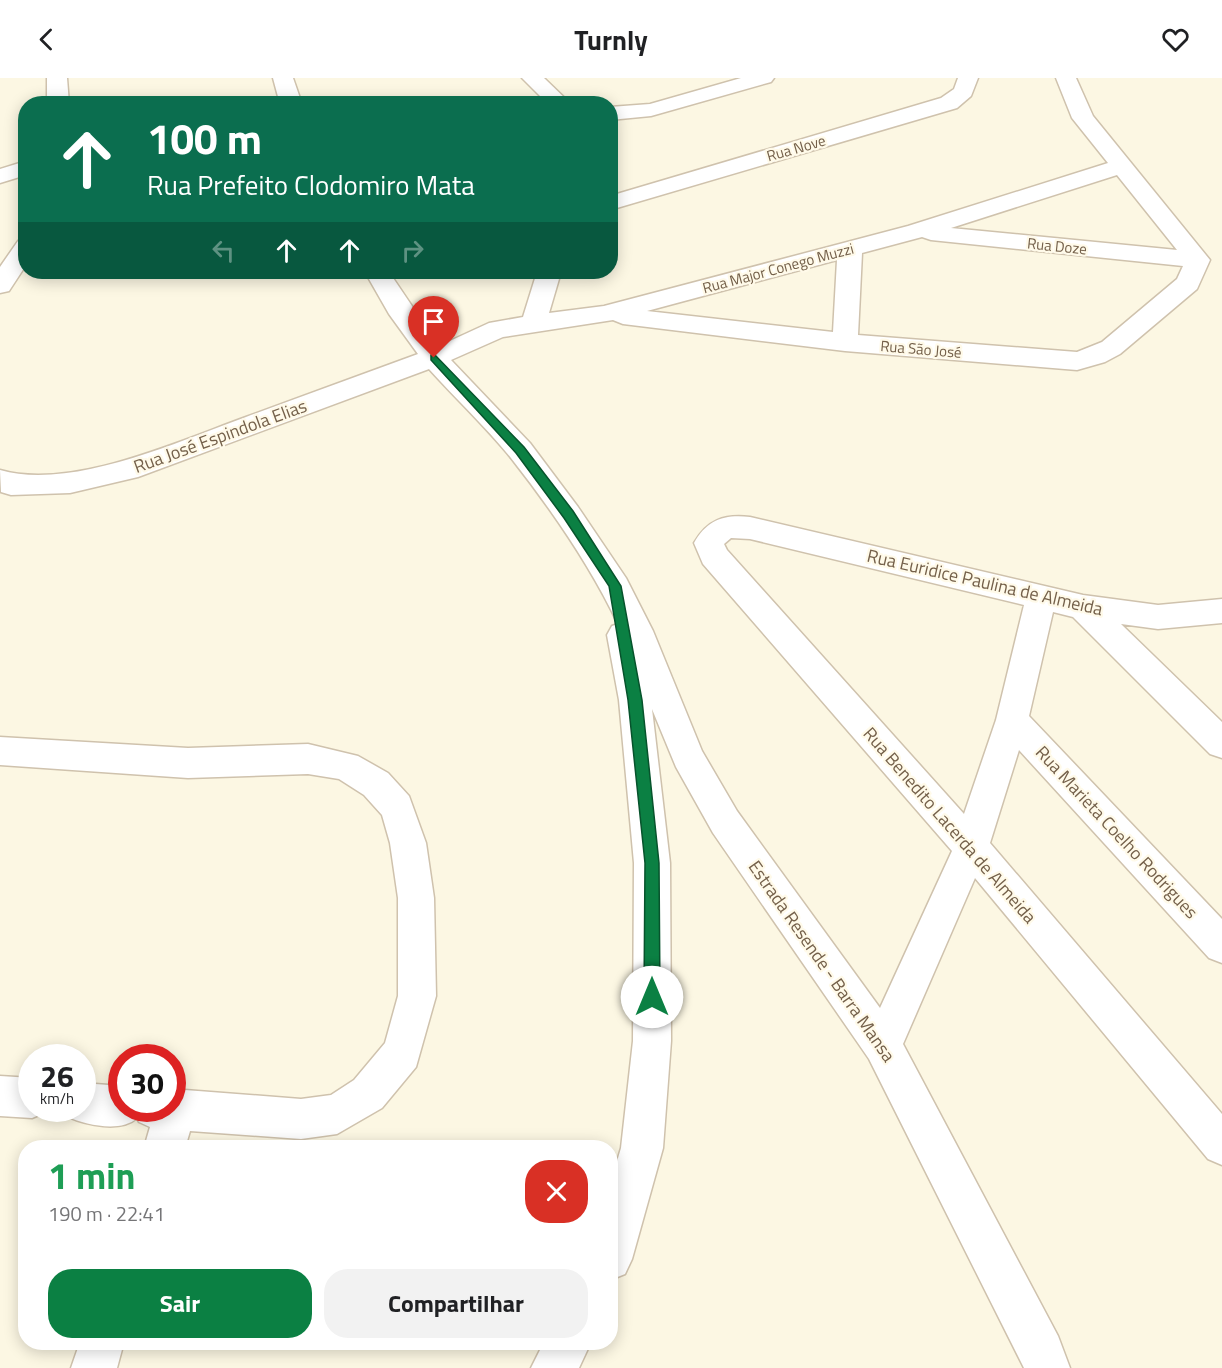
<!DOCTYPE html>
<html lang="pt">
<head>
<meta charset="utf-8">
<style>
	body { margin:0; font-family:"Titillium Web",sans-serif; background:#f2f2f2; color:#202124; height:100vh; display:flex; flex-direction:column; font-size:22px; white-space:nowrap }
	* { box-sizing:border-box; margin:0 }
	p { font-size:20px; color:#757577 }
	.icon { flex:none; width:33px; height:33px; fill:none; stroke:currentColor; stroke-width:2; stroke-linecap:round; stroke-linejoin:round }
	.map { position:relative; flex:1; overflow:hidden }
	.panel { position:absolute; left:18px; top:1062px; width:600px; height:210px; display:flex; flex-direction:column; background:#fff; border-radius:24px; box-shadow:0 3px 15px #0003 }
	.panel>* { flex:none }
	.hud { position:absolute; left:18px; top:18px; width:600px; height:183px; border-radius:24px; box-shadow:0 3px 15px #0003; background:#0b6e4f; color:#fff; overflow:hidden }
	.speed { position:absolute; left:18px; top:966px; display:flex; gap:12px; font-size:30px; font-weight:700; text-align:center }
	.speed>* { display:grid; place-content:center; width:78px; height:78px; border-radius:50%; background:#fff; box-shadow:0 3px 15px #0003; line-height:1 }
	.speed small { font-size:15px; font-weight:400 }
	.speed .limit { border:9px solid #d22; background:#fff; color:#111 }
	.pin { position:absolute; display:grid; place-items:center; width:51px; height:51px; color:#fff; margin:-62px -26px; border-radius:50% 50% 50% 0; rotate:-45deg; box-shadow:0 0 6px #0007 }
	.pin .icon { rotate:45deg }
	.me { position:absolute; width:66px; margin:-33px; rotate:0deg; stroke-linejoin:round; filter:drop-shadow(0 0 4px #0008) }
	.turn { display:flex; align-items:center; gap:21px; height:126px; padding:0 30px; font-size:27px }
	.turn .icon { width:78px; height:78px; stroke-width:2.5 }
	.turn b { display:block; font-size:42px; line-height:51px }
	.lanes { display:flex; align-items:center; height:57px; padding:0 30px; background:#0003; justify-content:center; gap:30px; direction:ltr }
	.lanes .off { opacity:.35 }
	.round { display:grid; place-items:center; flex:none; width:63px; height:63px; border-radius:24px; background:#f2f2f2 }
	.headline { display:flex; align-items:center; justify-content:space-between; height:102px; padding:0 30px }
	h1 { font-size:36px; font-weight:700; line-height:45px; color:#1e9e55 }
	.action { display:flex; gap:12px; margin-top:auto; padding:12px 30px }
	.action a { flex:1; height:69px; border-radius:24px; background:#0b8043; color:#fff; font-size:24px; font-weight:700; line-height:69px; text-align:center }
	.action a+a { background:#f2f2f2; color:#202124 }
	header { display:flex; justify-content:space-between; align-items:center; height:78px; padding:0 30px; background:#fff; font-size:27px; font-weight:700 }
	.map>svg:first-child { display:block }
</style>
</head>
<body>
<header><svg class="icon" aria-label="back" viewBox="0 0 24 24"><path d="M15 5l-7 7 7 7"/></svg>Turnly<svg class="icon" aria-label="heart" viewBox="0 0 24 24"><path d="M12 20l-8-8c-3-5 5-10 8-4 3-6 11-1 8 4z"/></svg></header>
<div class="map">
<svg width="1222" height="1290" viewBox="0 0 1222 1290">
	<rect width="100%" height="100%" fill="#fcf7e3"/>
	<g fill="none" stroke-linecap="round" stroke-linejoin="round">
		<g stroke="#cfc2ad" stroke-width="3">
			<path id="minor" d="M47,0H67L69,26H47Z
				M273,0H293L302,26H280Z
				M522,0H544L571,26H548Z
				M741,0H774L771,4L651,38L610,42V29L650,26Z
				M958,0H978L971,18L957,30L610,132V118L941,20L954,11Z
				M1056,0H1076L1093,38L1210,182L1197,211L1120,276L1105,284L1077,292L845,273L623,246L613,242L503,259L451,282L530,365L578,429L626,500L653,553L702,673L737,733L880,930L952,773L703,486L694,465C707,442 724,436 750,439L1083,517L1158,527L1222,521V545L1158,551L1121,546L1222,644V680L1210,676L1073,539L1053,534L1029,638L1222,841V885L1209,880L1019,672L990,765L1222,1036V1087L1208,1081L975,800L903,966L1058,1258L1070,1290H1024L869,981L713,755L676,689L652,631L670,785L671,963L663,1070L632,1181L625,1196L610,1202V1107L621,1070L633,963L634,785L619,622L607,557L612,548L618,546C590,487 551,431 511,380C486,349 456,321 429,291L138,399L70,415L11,417L1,414L0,392C71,413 179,363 246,339C303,318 361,297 418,276L389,236L365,194H389L439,268L489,245L523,239L537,194H561L549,235L604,228L908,148L1108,85L1072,40ZM1117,97L1177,172L951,150ZM922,159L931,162L1183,188L1177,201L1102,264L1077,274L858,257L862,175ZM837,182L833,254L647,233ZM731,460L750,461L1024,527L996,642L964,736L727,472L724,466Z
				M26,83V97L0,105V91Z
				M26,161V187L9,213L0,215V189L18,163Z
				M0,659L188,670L308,666L358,678L388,695L409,718L426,765L434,820L436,918L416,989L382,1030L337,1056L301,1061L190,1053L185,1070H144L150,1049L139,1044L137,1040C121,1055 86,1047 68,1039L64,1030H82V1005L122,1008V1030H172V1011L301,1021L331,1017L354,1002L385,965L398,918V820L390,765L382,737L364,717L339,701L308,696L188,700L0,687Z
				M0,998L32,1000V1030H48L46,1034L32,1040L0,1038Z
				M80,1264H124L117,1290H71Z
				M544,1264H591L579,1290H531Z"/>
		</g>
		<use href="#minor" fill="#fff" fill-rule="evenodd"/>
	</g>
	<path fill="#0b8043" stroke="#07532c" stroke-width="1.5" d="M434,276L524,369L573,433L621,508L642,622L659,785L660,919L658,924L652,926L646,924L644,919L645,785L628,622L609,508L564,440L516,375L431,282V277Z"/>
	<g text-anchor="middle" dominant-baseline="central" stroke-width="4.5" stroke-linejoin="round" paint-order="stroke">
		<g font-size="15" fill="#74604a" stroke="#fffae9">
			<text transform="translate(796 70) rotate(-16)">Rua Nove</text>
			<text transform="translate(1057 168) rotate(6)">Rua Doze</text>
			<text transform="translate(778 190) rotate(-15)">Rua Major Conego Muzzi</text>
			<text transform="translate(921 271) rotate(5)">Rua São José</text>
		</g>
		<g font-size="18" fill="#74604a" stroke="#fffae9">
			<text transform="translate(220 358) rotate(-20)">Rua José Espindola Elias</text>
			<text transform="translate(985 504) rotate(13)">Rua Euridice Paulina de Almeida</text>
			<text transform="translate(950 747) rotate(49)">Rua Benedito Lacerda de Almeida</text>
			<text transform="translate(1117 754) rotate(47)">Rua Marieta Coelho Rodrigues</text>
			<text transform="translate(822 883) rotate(55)">Estrada Resende - Barra Mansa</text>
		</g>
	</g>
</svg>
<div class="speed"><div>26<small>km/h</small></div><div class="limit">30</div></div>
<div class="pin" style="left:434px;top:280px;background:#d93025"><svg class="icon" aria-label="arrive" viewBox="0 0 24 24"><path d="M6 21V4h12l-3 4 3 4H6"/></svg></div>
<svg class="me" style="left:652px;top:919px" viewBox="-20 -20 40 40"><circle r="19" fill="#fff"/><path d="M0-13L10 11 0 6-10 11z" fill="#0b8043"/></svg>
<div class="hud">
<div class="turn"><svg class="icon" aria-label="ahead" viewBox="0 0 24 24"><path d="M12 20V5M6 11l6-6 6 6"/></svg><div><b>100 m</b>Rua Prefeito Clodomiro Mata</div></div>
<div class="lanes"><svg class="icon off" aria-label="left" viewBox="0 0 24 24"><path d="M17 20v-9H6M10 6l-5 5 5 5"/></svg><svg class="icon" aria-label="ahead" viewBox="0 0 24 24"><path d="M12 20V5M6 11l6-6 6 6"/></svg><svg class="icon" aria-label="ahead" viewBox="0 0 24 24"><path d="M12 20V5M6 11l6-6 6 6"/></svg><svg class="icon off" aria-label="right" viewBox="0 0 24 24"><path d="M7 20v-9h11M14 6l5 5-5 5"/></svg></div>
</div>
<section class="panel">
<div class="headline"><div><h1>1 min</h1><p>190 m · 22:41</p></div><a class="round" style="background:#d93025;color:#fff"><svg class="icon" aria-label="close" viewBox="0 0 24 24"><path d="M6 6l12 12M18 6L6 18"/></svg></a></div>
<div class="action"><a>Sair</a><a>Compartilhar</a></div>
</section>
</div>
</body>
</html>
